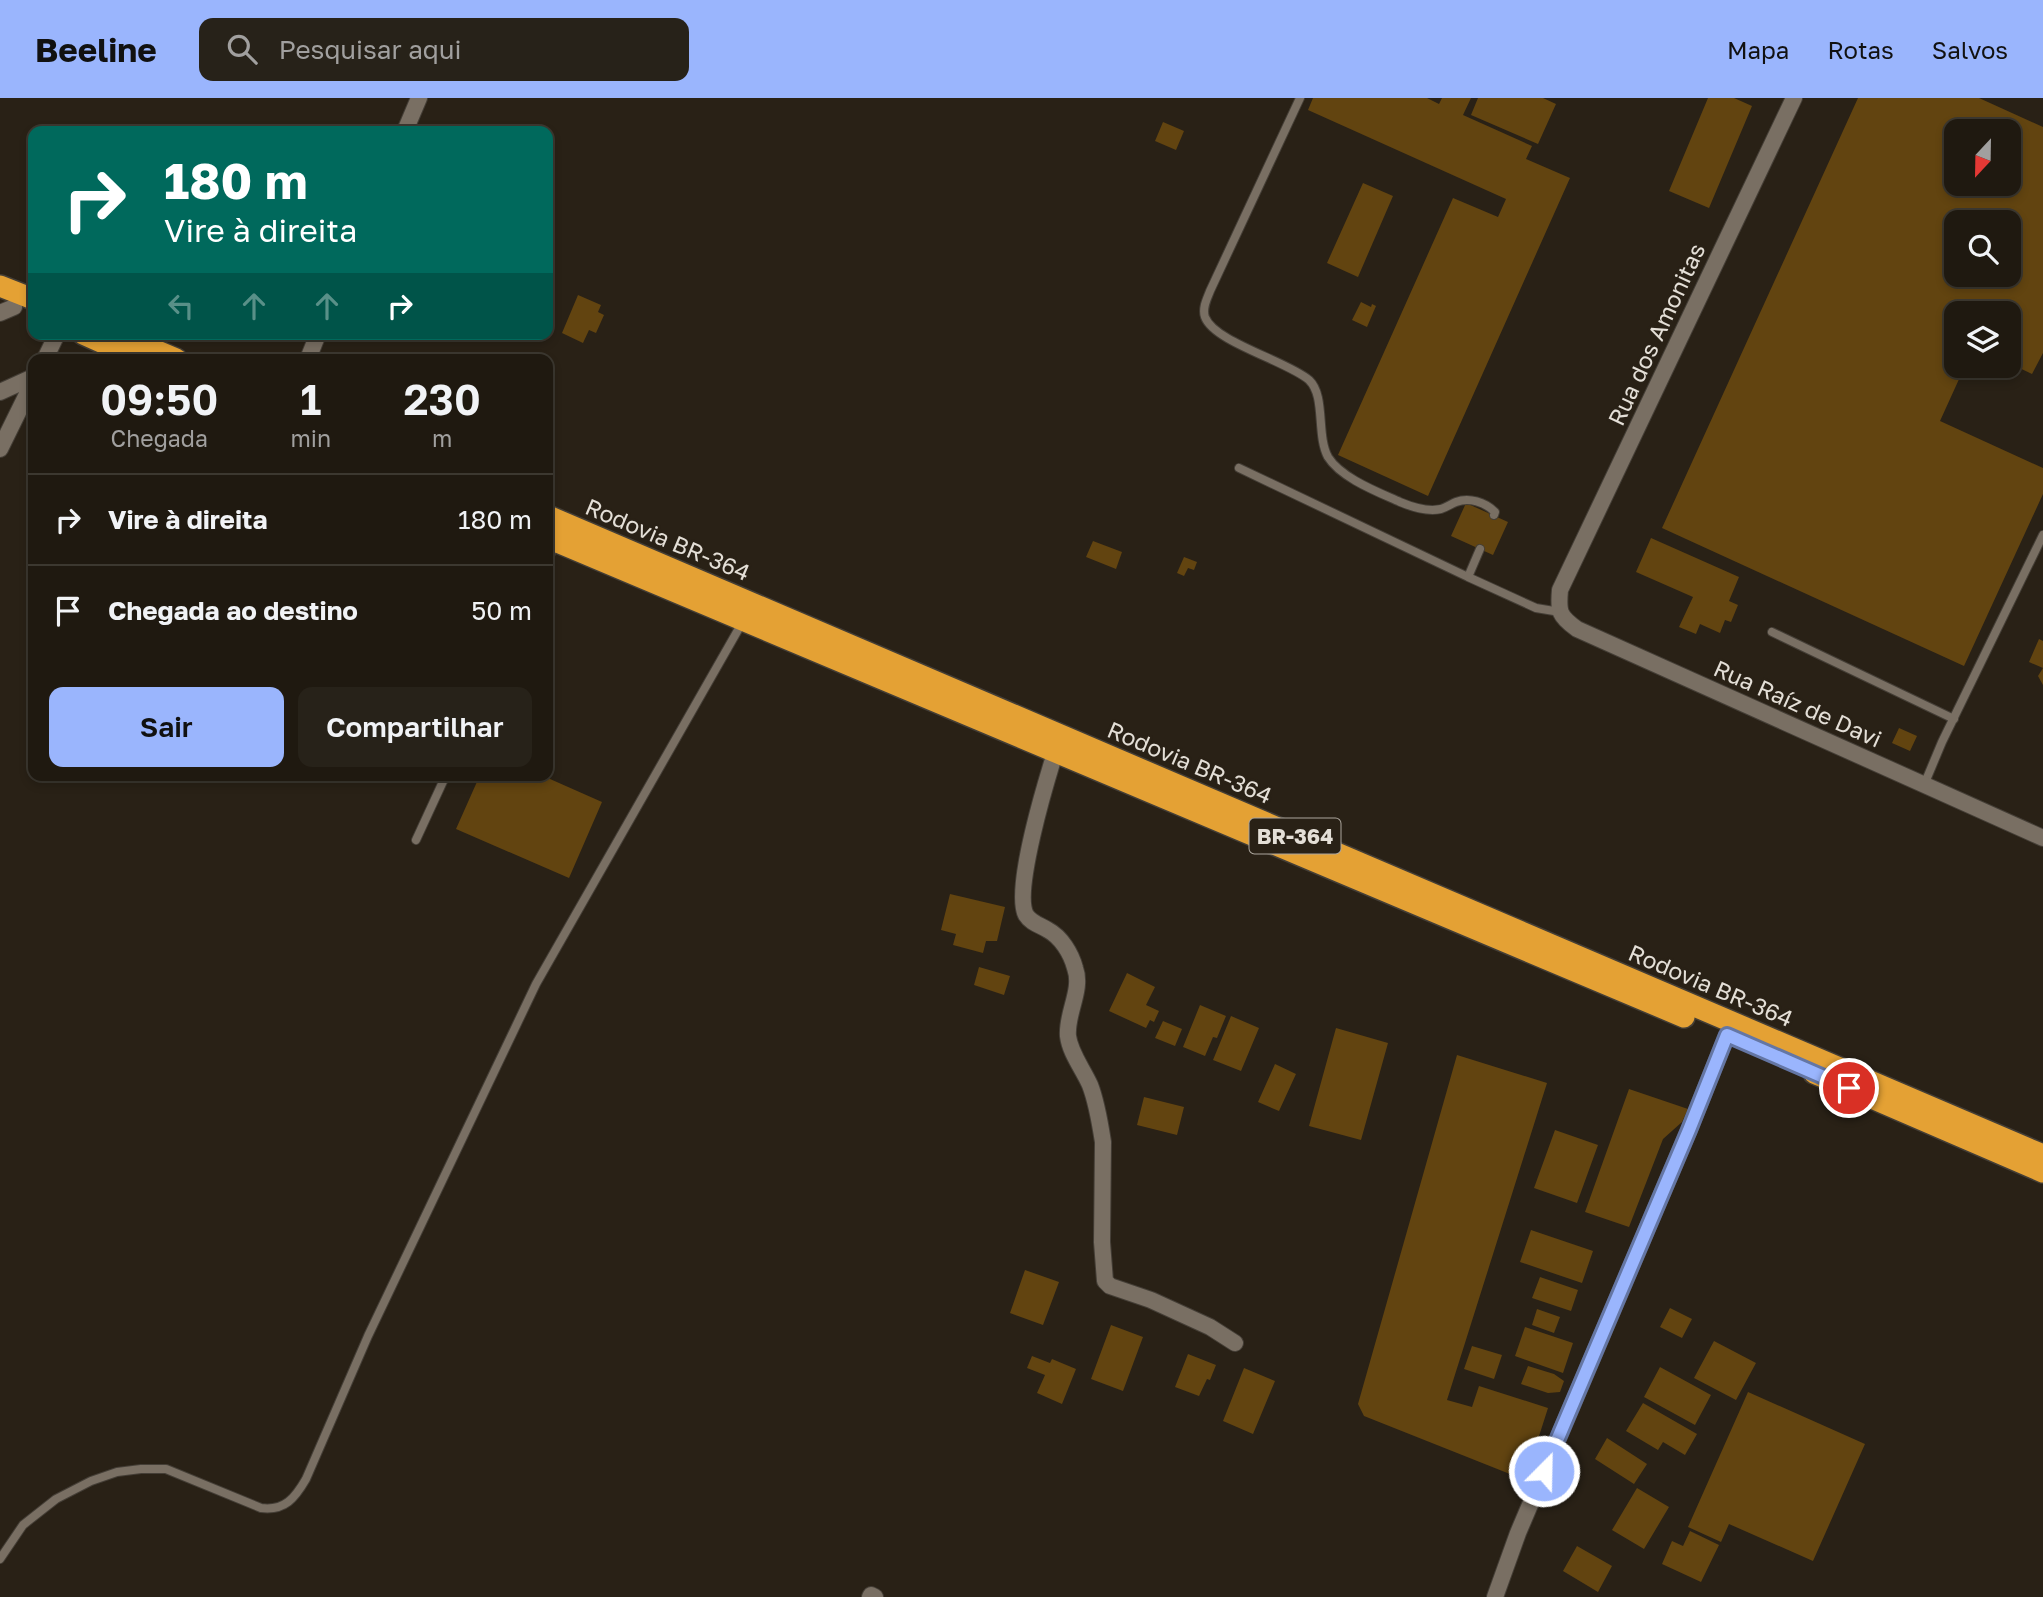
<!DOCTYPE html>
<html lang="pt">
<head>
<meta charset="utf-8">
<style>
	body { margin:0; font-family:"Golos Text",sans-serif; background:#272219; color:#f1f3f6; height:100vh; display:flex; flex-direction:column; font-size:26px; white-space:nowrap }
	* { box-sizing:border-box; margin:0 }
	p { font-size:23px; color:#a1a09f }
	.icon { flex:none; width:38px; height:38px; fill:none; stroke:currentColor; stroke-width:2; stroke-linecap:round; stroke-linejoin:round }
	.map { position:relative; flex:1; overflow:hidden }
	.drawer { position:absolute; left:28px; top:256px; width:525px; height:427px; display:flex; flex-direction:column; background:#1f1910; border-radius:14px; box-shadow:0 4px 10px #0003,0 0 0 2px #3c3830 }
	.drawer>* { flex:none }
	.banner { position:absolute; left:28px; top:28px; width:525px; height:214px; border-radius:14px; box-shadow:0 4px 10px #0003,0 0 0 2px #3c3830; background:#00695c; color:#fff; overflow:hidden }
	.needle { width:46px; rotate:202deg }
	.controls { position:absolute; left:1944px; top:21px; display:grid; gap:14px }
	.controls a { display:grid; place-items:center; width:77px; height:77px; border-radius:14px; background:#1f1910; box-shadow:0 4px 10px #0003,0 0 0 2px #3c3830; font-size:35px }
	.pin { position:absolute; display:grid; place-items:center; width:60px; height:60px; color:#fff; margin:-30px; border:4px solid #fff; border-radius:50%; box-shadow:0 2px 7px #0007 }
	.me { position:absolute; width:77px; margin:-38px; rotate:23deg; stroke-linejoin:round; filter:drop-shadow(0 0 5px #0008) }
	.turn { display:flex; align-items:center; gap:24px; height:147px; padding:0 21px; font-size:32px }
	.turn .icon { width:91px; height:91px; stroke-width:2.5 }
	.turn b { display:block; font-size:49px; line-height:60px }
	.lanes { display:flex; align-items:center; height:66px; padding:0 21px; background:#0003; justify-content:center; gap:35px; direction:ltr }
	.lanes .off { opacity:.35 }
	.eta { display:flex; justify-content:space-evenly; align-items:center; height:119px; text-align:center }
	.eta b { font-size:42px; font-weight:600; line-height:49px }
	.cta { display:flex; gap:14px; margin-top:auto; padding:14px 21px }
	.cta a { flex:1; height:80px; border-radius:14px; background:#9ab5fd; color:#111; font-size:28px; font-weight:600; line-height:80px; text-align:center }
	.cta a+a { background:#272219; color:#f1f3f6 }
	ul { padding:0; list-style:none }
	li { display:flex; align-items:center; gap:21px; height:91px; padding:0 21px; border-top:2px solid #3c3830 }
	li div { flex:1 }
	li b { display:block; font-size:26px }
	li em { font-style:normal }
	header { display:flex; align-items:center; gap:42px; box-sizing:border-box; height:98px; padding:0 35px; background:#9ab5fd; color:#111 }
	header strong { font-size:33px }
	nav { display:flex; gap:38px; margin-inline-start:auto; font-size:24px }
	.search { width:490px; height:63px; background:#272219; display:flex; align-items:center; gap:18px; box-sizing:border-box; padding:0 24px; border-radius:14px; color:#a1a09f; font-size:26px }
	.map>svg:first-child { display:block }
</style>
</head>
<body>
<header>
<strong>Beeline</strong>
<div class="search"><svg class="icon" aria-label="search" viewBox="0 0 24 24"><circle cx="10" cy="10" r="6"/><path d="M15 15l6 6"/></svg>Pesquisar aqui</div>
<nav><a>Mapa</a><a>Rotas</a><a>Salvos</a></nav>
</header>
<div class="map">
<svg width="2043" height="1499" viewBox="0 0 2043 1499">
	<rect width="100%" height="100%" fill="#292116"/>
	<path fill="#624410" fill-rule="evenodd" d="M1313,0H1427L1439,6L1442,0H1471L1463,17L1532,48L1526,61L1570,80L1428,398L1338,357L1453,100L1498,119L1506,101L1308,12Z
		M1478,0H1543L1556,6L1538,46L1471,17Z
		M1708,0H1734L1752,8L1709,110L1669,93Z
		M1858,0H1979L2043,29V255L2032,276L2009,265V215H1956V268H1965L1940,323L2043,370V396L1964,568L1662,430ZM1956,33H2009V86H1956ZM1956,124H2009V177H1956Z
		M1163,24L1184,33L1176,52L1155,43Z
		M1363,85L1393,98L1358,179L1327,165Z
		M578,197L601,207L598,214L604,217L596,235L589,232L583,245L562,235Z
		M1361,204L1371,209L1372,206L1376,208L1367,229L1352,222Z
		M1466,405L1508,424L1493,457L1451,438Z
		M1651,440L1739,479L1729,503L1738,507L1731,524L1725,522L1720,535L1700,526L1696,536L1679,529L1693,499L1636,474Z
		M1093,443L1122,454L1116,471L1086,459Z
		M1184,459L1197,464L1194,472L1188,470L1184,478L1177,475Z
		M2039,541L2043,543V587L2038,578L2043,570L2029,564Z
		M1899,630L1917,638L1910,653L1892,645Z
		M480,677H541L602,704L569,780L456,731Z
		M950,796L1005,809L997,843H986L983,855L953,847L956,836L941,832Z
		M979,869L1010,878L1004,897L974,887Z
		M1127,875L1155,889L1146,907L1159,913L1154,924L1150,922L1146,930L1109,913Z
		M1200,907L1226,918L1217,940L1213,939L1205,958L1183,949Z
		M1231,918L1259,930L1241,973L1213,962Z
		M1163,923L1182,931L1175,948L1155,940Z
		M1336,930L1388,945L1361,1042L1309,1028Z
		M1457,957L1547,985L1447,1302L1472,1309L1479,1288L1548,1310L1525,1382L1364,1318L1358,1306Z
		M1275,966L1296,976L1279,1013L1258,1004Z
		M1629,991L1688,1011L1682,1024L1663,1041L1629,1129L1585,1114Z
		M1144,999L1184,1009L1177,1037L1137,1027Z
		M1555,1032L1598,1047L1577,1105L1534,1090Z
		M1531,1132L1593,1153L1582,1185L1520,1164Z
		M1025,1172L1059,1184L1043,1227L1010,1215Z
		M1540,1179L1578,1192L1571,1213L1532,1200Z
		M1670,1210L1692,1221L1682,1240L1660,1229Z
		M1537,1211L1560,1219L1554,1235L1532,1227Z
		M1111,1227L1143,1239L1123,1293L1091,1281Z
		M1525,1229L1573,1245L1563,1275L1515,1258Z
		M1714,1243L1756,1265L1736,1302L1694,1280Z
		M1472,1248L1502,1257L1494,1281L1464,1271Z
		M1188,1256L1216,1267L1210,1282L1207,1281L1199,1298L1175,1289Z
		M1032,1258L1050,1265L1052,1261L1076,1271L1062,1306L1037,1295L1045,1277L1027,1270Z
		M1528,1268L1554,1276L1564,1283L1560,1294L1548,1295L1521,1286Z
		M1660,1269L1711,1297L1695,1327L1644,1299Z
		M1244,1270L1275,1283L1253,1336L1223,1323Z
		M1748,1294L1865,1346L1813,1463L1729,1426L1721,1444L1688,1429Z
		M1643,1305L1697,1336L1685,1357L1663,1344L1658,1352L1626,1333Z
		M1607,1340L1647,1366L1634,1386L1595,1361Z
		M1637,1390L1669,1409L1644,1451L1612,1432Z
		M1690,1433L1719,1447L1701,1484L1662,1466L1672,1443L1683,1448Z
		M1577,1448L1612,1468L1598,1494L1563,1473Z"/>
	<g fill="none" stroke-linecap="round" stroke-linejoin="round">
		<g stroke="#443e36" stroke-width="10">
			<path id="lane" d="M1300,0L1210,193C1207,201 1202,210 1205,219C1214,244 1287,263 1309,282C1326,298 1316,337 1328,359C1341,380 1378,394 1400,404C1412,409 1428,414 1441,411C1447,409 1451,406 1456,404C1469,399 1485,404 1495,414L1494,417
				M1239,370L1468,479
				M1480,451L1468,479L1536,510L1560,514
				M548,462L556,444
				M1772,534L1954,621
				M1924,687L1942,644L2043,437
				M416,742L446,677
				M0,1461L23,1427L56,1401L91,1383L117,1374L141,1371H166L261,1410C285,1413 295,1400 306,1381L368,1238L536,886L742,525"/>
		</g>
		<g stroke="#443e36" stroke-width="18">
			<path id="street" d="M1794,0L1560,492C1558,514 1559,518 1577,531L2043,740
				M405,33L419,0
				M0,215L14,209
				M45,261L57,236
				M308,261L318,236
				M0,294L33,279
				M0,351L33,284
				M1055,655C1046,684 1013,793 1026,817C1031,825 1040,827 1048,832C1061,839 1071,855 1075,870C1083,892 1066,915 1068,938C1070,955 1083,971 1090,987C1097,1005 1100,1025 1103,1044L1102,1144L1105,1183L1110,1188L1151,1202L1210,1229L1235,1245
				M870,1499L871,1497L875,1499
				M1495,1499L1518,1435L1689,1032L1727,937"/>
		</g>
		<g stroke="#443e36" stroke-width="24">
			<path id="highway" d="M0,188L33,201
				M83,236L132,258
				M117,236L176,261
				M548,418L2043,1057
				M548,440L1684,919
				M1814,975L2043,1074"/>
		</g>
		<use href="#lane" stroke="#796f63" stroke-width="8"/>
		<use href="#street" stroke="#796f63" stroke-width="16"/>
		<use href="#highway" stroke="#e4a134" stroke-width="21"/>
	</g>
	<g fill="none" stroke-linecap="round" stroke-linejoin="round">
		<g stroke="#6476a4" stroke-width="18">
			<path id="route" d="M1544,1373L1689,1032L1727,937L1849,990"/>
		</g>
		<use href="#route" stroke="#9ab5fd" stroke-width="12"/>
	</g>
	<g text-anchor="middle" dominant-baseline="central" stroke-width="5" stroke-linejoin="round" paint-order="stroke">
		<rect fill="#292116" stroke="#aca69d" stroke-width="2" x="1249.5" y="720.5" width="91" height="35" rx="5"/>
		<g font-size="21" font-weight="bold" fill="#e4dfd7">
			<text x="1295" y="738">BR-364</text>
		</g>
		<g font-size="23" fill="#e4dfd7" stroke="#292116">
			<text transform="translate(1656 236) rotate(-65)">Rua dos Amonitas</text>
			<text transform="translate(668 441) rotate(23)">Rodovia BR-364</text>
			<text transform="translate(1798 605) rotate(24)">Rua Raíz de Davi</text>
			<text transform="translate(1190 664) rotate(23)">Rodovia BR-364</text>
			<text transform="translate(1711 887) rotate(23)">Rodovia BR-364</text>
		</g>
	</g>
</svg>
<div class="controls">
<a><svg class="needle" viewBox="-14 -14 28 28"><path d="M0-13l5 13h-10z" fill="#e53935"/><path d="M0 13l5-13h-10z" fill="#a1a09f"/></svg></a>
<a><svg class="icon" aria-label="search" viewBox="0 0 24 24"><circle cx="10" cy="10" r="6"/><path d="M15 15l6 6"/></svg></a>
<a><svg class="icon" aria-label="layers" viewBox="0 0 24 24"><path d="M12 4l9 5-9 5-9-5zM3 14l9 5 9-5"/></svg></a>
</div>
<div class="pin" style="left:1849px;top:990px;background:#d93025"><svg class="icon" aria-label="arrive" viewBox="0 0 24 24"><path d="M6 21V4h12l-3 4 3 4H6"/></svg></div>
<svg class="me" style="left:1544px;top:1373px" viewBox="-20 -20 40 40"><circle r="17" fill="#9ab5fd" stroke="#fff" stroke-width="3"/><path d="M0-11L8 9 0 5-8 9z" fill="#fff"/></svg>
<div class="banner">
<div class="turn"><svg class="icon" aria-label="right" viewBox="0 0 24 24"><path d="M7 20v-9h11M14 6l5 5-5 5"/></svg><div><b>180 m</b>Vire à direita</div></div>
<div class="lanes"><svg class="icon off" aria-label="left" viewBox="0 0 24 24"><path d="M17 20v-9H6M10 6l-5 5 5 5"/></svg><svg class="icon off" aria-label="ahead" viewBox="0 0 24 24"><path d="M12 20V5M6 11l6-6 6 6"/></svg><svg class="icon off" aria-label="ahead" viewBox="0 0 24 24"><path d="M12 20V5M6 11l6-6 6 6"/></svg><svg class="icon" aria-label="right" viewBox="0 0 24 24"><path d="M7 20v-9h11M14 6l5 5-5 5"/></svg></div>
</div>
<section class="drawer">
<div class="eta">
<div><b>09:50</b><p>Chegada</p></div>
<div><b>1</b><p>min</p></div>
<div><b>230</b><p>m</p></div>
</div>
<ul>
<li><svg class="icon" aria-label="right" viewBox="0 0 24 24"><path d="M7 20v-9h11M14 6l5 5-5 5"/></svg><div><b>Vire à direita</b></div><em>180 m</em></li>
<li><svg class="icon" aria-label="arrive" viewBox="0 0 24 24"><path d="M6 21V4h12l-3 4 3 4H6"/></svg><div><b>Chegada ao destino</b></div><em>50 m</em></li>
</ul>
<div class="cta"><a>Sair</a><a>Compartilhar</a></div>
</section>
</div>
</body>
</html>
